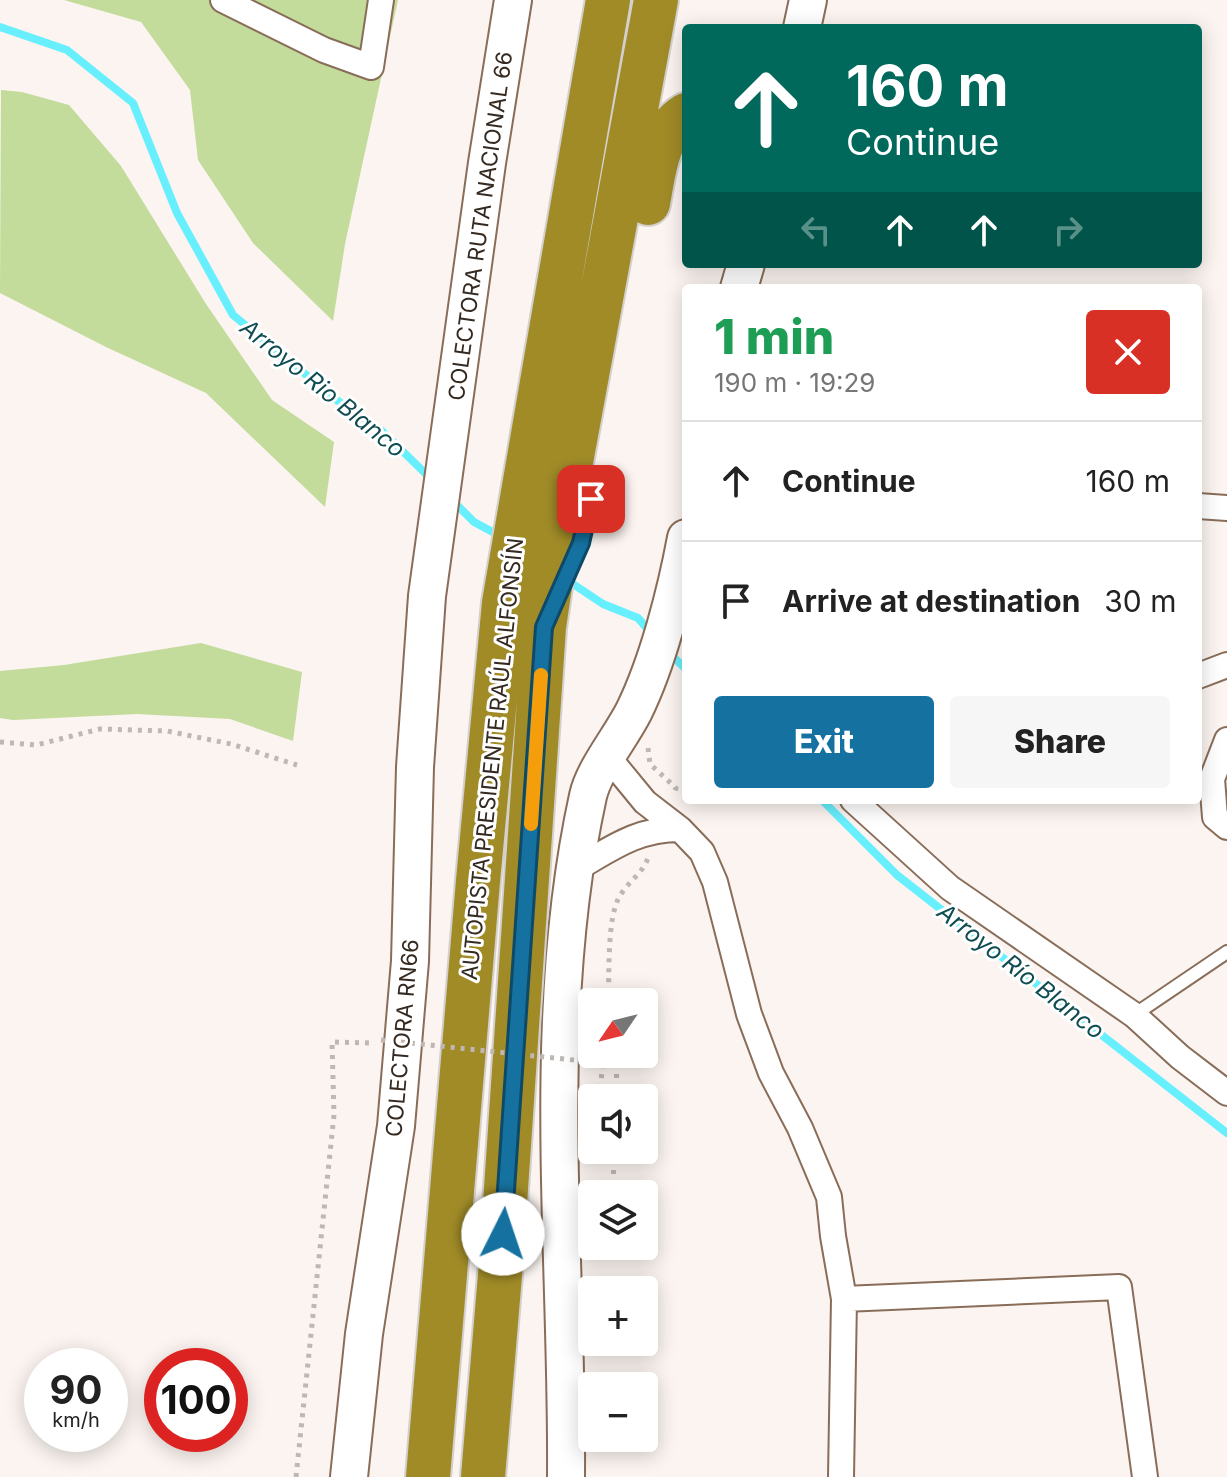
<!DOCTYPE html>
<html lang="en">
<head>
<meta charset="utf-8">
<style>
	body { margin:0; font-family:Inter,sans-serif; background:#f6f6f6; color:#222; height:100vh; display:flex; flex-direction:column; font-size:30px; white-space:nowrap }
	* { box-sizing:border-box; margin:0 }
	p { font-size:26px; color:#767676 }
	.icon { flex:none; width:44px; height:44px; fill:none; stroke:currentColor; stroke-width:2; stroke-linecap:round; stroke-linejoin:round }
	.map { position:relative; flex:1; overflow:hidden }
	.drawer { position:absolute; left:682px; top:284px; width:520px; height:520px; display:flex; flex-direction:column; background:#fff; border-radius:8px; box-shadow:0 4px 20px #0003 }
	.drawer>* { flex:none }
	.top-card { position:absolute; left:682px; top:24px; width:520px; height:244px; border-radius:8px; box-shadow:0 4px 20px #0003; background:#00695c; color:#fff; overflow:hidden }
	.needle { width:52px; rotate:235deg }
	.buttons { position:absolute; left:578px; top:988px; display:grid; gap:16px }
	.buttons a { display:grid; place-items:center; width:80px; height:80px; border-radius:8px; background:#fff; box-shadow:0 4px 20px #0003; font-size:40px }
	.speed { position:absolute; left:24px; top:1348px; display:flex; gap:16px; font-size:40px; font-weight:700; text-align:center }
	.speed>* { display:grid; place-content:center; width:104px; height:104px; border-radius:50%; background:#fff; box-shadow:0 4px 20px #0003; line-height:1 }
	.speed small { font-size:20px; font-weight:400 }
	.speed .limit { border:12px solid #d22; background:#fff; color:#111 }
	.pin { position:absolute; display:grid; place-items:center; width:68px; height:68px; color:#fff; margin:-34px; border-radius:16px; box-shadow:0 4px 12px #0006 }
	.me { position:absolute; width:88px; margin:-44px; rotate:4deg; stroke-linejoin:round; filter:drop-shadow(0 0 6px #0008) }
	.turn { display:flex; align-items:center; gap:28px; height:168px; padding:0 32px; font-size:36px }
	.turn .icon { width:104px; height:104px; stroke-width:2.5 }
	.turn b { display:block; font-size:56px; line-height:68px }
	.lanes { display:flex; align-items:center; height:76px; padding:0 32px; background:#0003; justify-content:center; gap:40px; direction:ltr }
	.lanes .off { opacity:.35 }
	.round { display:grid; place-items:center; flex:none; width:84px; height:84px; border-radius:8px; background:#f6f6f6 }
	.overview { display:flex; align-items:center; justify-content:space-between; height:136px; padding:0 32px }
	h1 { font-size:48px; font-weight:800; line-height:60px; color:#1e9e55 }
	.button { display:flex; gap:16px; margin-top:auto; padding:16px 32px }
	.button a { flex:1; height:92px; border-radius:8px; background:#1572a0; color:#fff; font-size:32px; font-weight:800; line-height:92px; text-align:center }
	.button a+a { background:#f6f6f6; color:#222 }
	ul { padding:0; list-style:none }
	li { display:flex; align-items:center; gap:24px; height:120px; padding:0 32px; border-top:2px solid #e0e0e0 }
	li div { flex:1 }
	li b { display:block; font-size:30px }
	li em { font-style:normal }
	.map>svg:first-child { display:block }
</style>
</head>
<body>
<div class="map">
<svg width="1227" height="1477" viewBox="0 0 1227 1477">
	<rect width="100%" height="100%" fill="#fbf4f0"/>
	<path fill="#c3db9b" d="M64,0H398L345,244L333,321L253,243L198,160L190,90L141,22Z
		M1,90L22,92L69,105L121,166L206,304L272,400L334,442L325,507L206,393L106,347L0,293Z
		M201,643L302,672L293,741L230,719L137,714L13,720L0,718V671L64,665Z"/>
	<g fill="none" stroke-linecap="round" stroke-linejoin="round">
		<path stroke="#68effe" stroke-width="8" d="M0,27L67,50L133,103L177,213L233,315L338,401L382,431L432,480
			M453,501L474,522L502,537
			M564,578L603,604L638,618L652,634
			M669,653L686,669
			M822,800L897,875L1227,1133"/>
		<g stroke="#896d58" stroke-width="16">
			<path id="lane" d="M1134,1015L1227,952"/>
		</g>
		<g stroke="#896d58" stroke-width="28">
			<path id="street" d="M223,0L324,50L371,67L381,0
				M1198,506L1227,508
				M1198,676L1227,665
				M1227,740L1212,779L1215,817L1227,827
				M608,757L645,802L680,829
				M853,800L950,888L1134,1015L1180,1057L1227,1093
				M574,870C611,849 636,829 680,829L702,852L715,882L749,1014L771,1073L800,1128L829,1197L833,1236L844,1299L841,1477
				M844,1299L1119,1287L1145,1477"/>
		</g>
		<g stroke="#896d58" stroke-width="40">
			<path id="secondary" d="M802,28L808,0
				M739,288L746,264
				M349,1477L364,1334L396,1126L410,961L415,767L427,596L487,163L513,0
				M566,1477C568,1251 539,1019 588,796C594,769 621,737 634,711C658,662 676,592 686,538"/>
		</g>
		<g stroke="#d3d0ce" stroke-width="48">
			<path id="highway" d="M648,203C654,172 656,134 686,115
				M428,1477L478,881L504,603L608,0
				M483,1477L501,1263L544,627L557,538L656,0"/>
		</g>
		<path stroke="#bfb7b2" stroke-width="5" stroke-dasharray="4 6" stroke-linecap="butt" d="M0,742L36,745L100,729L167,731L231,744L297,765
			M648,748L650,764L676,788L674,793
			M608,1002C610,974 606,916 621,894C630,880 642,874 648,858
			M599,1098L604,1054
			M616,1098L617,1054
			M613,1194L614,1150
			M590,1251L612,1250V1246
			M296,1477L334,1115L332,1042L371,1043"/>
		<use href="#lane" stroke="#fff" stroke-width="12"/>
		<use href="#street" stroke="#fff" stroke-width="24"/>
		<use href="#secondary" stroke="#fff" stroke-width="36"/>
		<use href="#highway" stroke="#a08b27" stroke-width="44"/>
		<path stroke="#bfb7b2" stroke-width="5" stroke-dasharray="4 6" stroke-linecap="butt" d="M381,1040L593,1062"/>
	</g>
	<g fill="none" stroke-linecap="round" stroke-linejoin="round">
		<g stroke="#0e4a68" stroke-width="20">
			<path id="route" d="M503,1234L544,627L581,543L591,499"/>
		</g>
		<use href="#route" stroke="#1572a0" stroke-width="14"/>
		<path stroke="#f59e0b" stroke-width="14" d="M531,824L541,675"/>
	</g>
	<g text-anchor="middle" dominant-baseline="central" stroke-width="6" stroke-linejoin="round" paint-order="stroke">
		<g font-size="22" fill="#352a21" stroke="#fff">
			<text transform="translate(480 226) rotate(-82)">COLECTORA RUTA NACIONAL 66</text>
			<text transform="translate(492 759) rotate(-84)">AUTOPISTA PRESIDENTE RAÚL ALFONSÍN</text>
			<text transform="translate(402 1038) rotate(-85)">COLECTORA RN66</text>
		</g>
		<g font-size="24" font-style="italic" fill="#0f4c52" stroke="#fff">
			<text transform="translate(323 388) rotate(39)">Arroyo Rio Blanco</text>
			<text transform="translate(1021 971) rotate(38)">Arroyo Río Blanco</text>
		</g>
	</g>
</svg>
<div class="buttons">
<a><svg class="needle" viewBox="-14 -14 28 28"><path d="M0-13l5 13h-10z" fill="#e53935"/><path d="M0 13l5-13h-10z" fill="#767676"/></svg></a>
<a><svg class="icon" aria-label="sound" viewBox="0 0 24 24"><path d="M4 9h4l5-4v14l-5-4H4zM17 9q2 3 0 6"/></svg></a>
<a><svg class="icon" aria-label="layers" viewBox="0 0 24 24"><path d="M12 4l9 5-9 5-9-5zM3 14l9 5 9-5"/></svg></a>
<a>+</a>
<a>−</a>
</div>
<div class="speed"><div>90<small>km/h</small></div><div class="limit">100</div></div>
<div class="pin" style="left:591px;top:499px;background:#d93025"><svg class="icon" aria-label="arrive" viewBox="0 0 24 24"><path d="M6 21V4h12l-3 4 3 4H6"/></svg></div>
<svg class="me" style="left:503px;top:1234px" viewBox="-20 -20 40 40"><circle r="19" fill="#fff"/><path d="M0-13L10 11 0 6-10 11z" fill="#1572a0"/></svg>
<div class="top-card">
<div class="turn"><svg class="icon" aria-label="ahead" viewBox="0 0 24 24"><path d="M12 20V5M6 11l6-6 6 6"/></svg><div><b>160 m</b>Continue</div></div>
<div class="lanes"><svg class="icon off" aria-label="left" viewBox="0 0 24 24"><path d="M17 20v-9H6M10 6l-5 5 5 5"/></svg><svg class="icon" aria-label="ahead" viewBox="0 0 24 24"><path d="M12 20V5M6 11l6-6 6 6"/></svg><svg class="icon" aria-label="ahead" viewBox="0 0 24 24"><path d="M12 20V5M6 11l6-6 6 6"/></svg><svg class="icon off" aria-label="right" viewBox="0 0 24 24"><path d="M7 20v-9h11M14 6l5 5-5 5"/></svg></div>
</div>
<section class="drawer">
<div class="overview"><div><h1>1 min</h1><p>190 m · 19:29</p></div><a class="round" style="background:#d93025;color:#fff"><svg class="icon" aria-label="close" viewBox="0 0 24 24"><path d="M6 6l12 12M18 6L6 18"/></svg></a></div>
<ul>
<li><svg class="icon" aria-label="ahead" viewBox="0 0 24 24"><path d="M12 20V5M6 11l6-6 6 6"/></svg><div><b>Continue</b></div><em>160 m</em></li>
<li><svg class="icon" aria-label="arrive" viewBox="0 0 24 24"><path d="M6 21V4h12l-3 4 3 4H6"/></svg><div><b>Arrive at destination</b></div><em>30 m</em></li>
</ul>
<div class="button"><a>Exit</a><a>Share</a></div>
</section>
</div>
</body>
</html>
